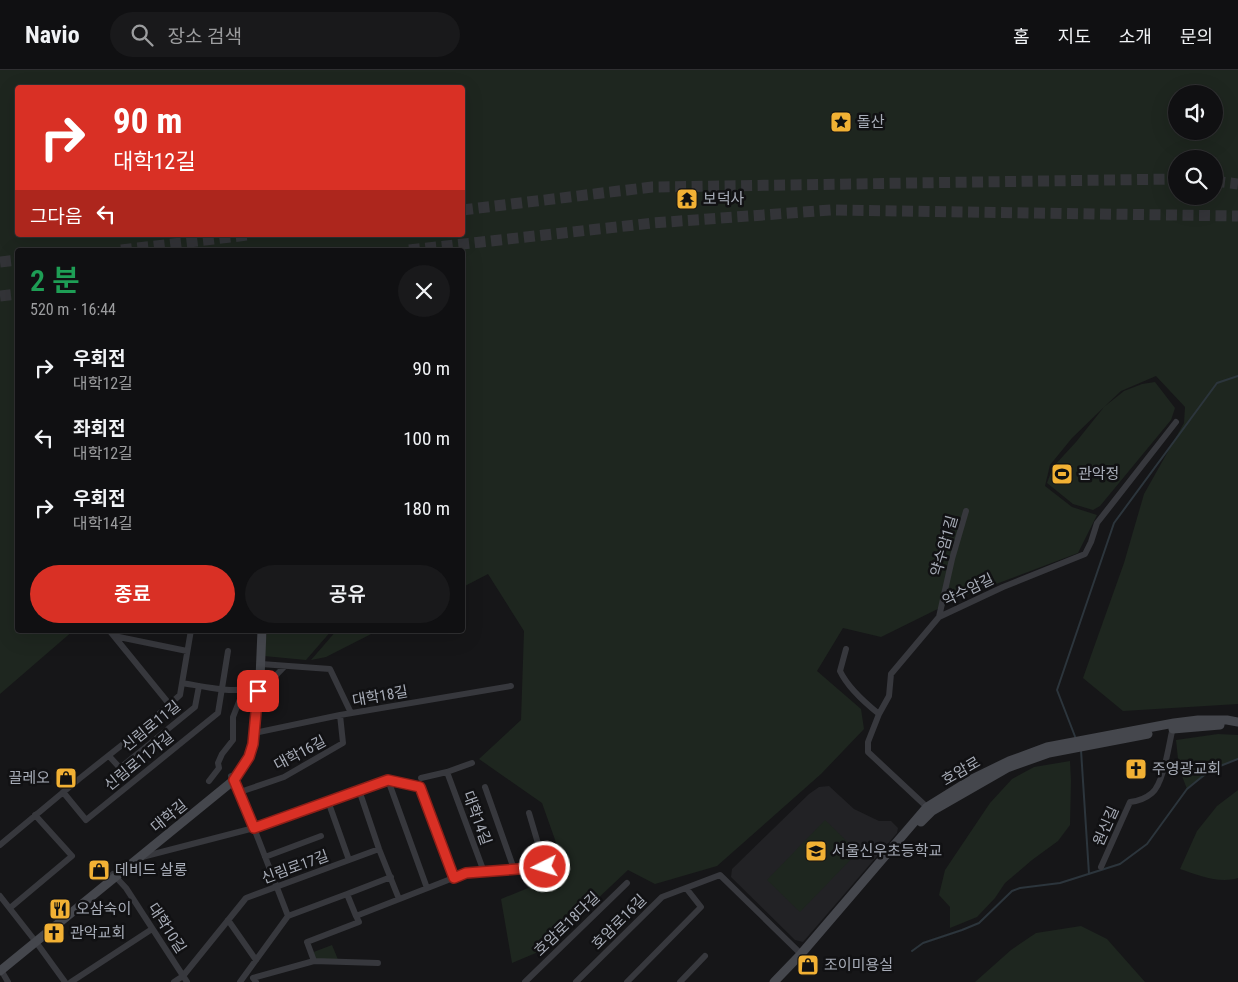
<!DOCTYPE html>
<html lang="ko">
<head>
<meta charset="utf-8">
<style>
	body { margin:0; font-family:"Roboto Condensed","Noto Sans KR",sans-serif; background:#19191b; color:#f1f3f6; height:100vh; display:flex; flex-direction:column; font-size:19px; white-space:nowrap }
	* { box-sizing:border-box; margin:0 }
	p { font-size:16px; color:#9c9d9f }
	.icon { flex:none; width:28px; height:28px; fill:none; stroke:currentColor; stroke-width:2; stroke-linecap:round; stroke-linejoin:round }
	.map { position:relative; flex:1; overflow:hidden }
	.details { position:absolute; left:15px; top:178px; width:450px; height:385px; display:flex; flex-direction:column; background:#101012; border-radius:5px; box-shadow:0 5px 20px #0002,0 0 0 1px #303032 }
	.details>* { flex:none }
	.guide { position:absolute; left:15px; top:15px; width:450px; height:152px; border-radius:5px; box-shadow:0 5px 20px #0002,0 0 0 1px #303032; background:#d93025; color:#fff; overflow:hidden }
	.buttons { position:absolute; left:1168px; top:15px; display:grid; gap:10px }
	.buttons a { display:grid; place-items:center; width:55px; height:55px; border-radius:50%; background:#101012; box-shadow:0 5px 20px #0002,0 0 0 1px #303032; font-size:25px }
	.pin { position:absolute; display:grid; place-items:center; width:42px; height:42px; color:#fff; margin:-21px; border-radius:10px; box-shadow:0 2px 8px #0006 }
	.me { position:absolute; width:55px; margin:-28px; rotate:265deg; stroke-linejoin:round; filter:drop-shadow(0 0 4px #0008) }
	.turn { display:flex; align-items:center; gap:18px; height:105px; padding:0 15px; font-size:22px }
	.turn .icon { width:65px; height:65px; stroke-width:2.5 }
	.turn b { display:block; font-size:35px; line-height:42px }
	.then { display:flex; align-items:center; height:48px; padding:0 15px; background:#0003; gap:10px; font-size:19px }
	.round { display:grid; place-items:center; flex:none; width:52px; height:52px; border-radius:26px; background:#19191b }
	.summary { display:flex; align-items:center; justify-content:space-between; height:85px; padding:0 15px }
	h1 { font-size:30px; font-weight:600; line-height:38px; color:#1e9e55 }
	.primary-button { display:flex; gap:10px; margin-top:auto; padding:10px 15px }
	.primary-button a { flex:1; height:58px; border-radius:30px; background:#d93025; color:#fff; font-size:20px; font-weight:600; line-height:58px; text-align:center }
	.primary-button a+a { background:#19191b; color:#f1f3f6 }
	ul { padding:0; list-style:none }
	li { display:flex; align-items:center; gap:15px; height:70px; padding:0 15px }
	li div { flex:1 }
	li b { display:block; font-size:19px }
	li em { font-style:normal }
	header { display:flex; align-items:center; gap:30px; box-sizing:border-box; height:70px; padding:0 25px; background:#101012; border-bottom:1px solid #303032 }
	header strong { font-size:24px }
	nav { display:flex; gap:28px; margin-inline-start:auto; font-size:18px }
	.search { width:350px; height:45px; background:#19191b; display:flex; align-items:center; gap:12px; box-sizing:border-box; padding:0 18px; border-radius:28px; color:#9c9d9f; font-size:19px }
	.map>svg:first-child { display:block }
</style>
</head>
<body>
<header>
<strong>Navio</strong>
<div class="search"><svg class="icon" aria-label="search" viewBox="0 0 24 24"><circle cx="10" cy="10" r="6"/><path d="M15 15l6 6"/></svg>장소 검색</div>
<nav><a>홈</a><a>지도</a><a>소개</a><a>문의</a></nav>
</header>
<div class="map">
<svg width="1238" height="912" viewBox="0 0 1238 912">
	<rect width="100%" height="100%" fill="#161618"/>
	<path fill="#222225" d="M829,716L854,739L879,751H891L898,758L897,763L803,872L795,870L731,807L732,799L809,724L819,717Z"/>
	<path fill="#1e261f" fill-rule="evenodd" d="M0,0H1238V634L1123,641L1083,608L1124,493L1144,424L1184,353L1185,337L1156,306L1121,321L1104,337L1124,321L1142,314L1155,312L1175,338L1171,350L1100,436L1093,440L1073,434L1047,413L1053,397L1076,372L1104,337L1072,368L1050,395L1045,416L1072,437L1097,445L1078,483L964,526L881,567L843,558L817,601L861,639L864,659L821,704L717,796L655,814L628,800L543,880L512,893L501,829L550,809L559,781L542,733L479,689L521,650L524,561L488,504L463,517L462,180H18V560H74L0,624ZM18,18H462V165H18ZM1176,24H1214V61H1176ZM1176,89H1214V126H1176Z
		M267,560H332L306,590L264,586Z
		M337,560H379L326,587L311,590Z
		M1218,664L1238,665V689C1219,697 1203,706 1187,719L1179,698L1176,670Z
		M1070,691L1071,711L1070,755L1058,771L1032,790L1005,813L995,828L977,847L950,858V837L939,825L945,800L990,733L1012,709L1034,697Z
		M1238,720V808C1219,814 1198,805 1180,799L1197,761L1217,736Z
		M825,750L858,782L800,842L767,810Z
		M1081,856L1107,869L1145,912H975L1011,880L1036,863Z
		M332,875L339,892L314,891L311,883Z"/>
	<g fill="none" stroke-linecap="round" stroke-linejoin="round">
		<path stroke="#2c353c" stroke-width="2" d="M1076,669L1057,620L1114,453L1217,313L1238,306
			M1081,680L1089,804
			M912,881L923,873L962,860L979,853L1012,821L1020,818L1060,813L1120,794L1147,774L1187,719L1203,706L1220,696L1238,689"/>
		<path stroke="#333438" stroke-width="11" stroke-dasharray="11 5.5" stroke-linecap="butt" d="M1214,111L1238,114
			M462,140L652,117L1176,109
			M121,180L248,165
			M409,180L653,153L831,140L1238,146
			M0,192L18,190
			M0,226L18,224"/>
		<path stroke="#37383d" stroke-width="6" d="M939,547L952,489L966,441
			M109,560L170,635
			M114,566L187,581
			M846,579L840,601C848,618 864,632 879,644
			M261,594L330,599L351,643
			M182,613C196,615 235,624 246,618C253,615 254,608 260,604
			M253,629L285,596
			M254,663L340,645L511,616
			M109,686L120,698L195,637L199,616
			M447,702L484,802
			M231,706L240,722L288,846L347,824L356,846L466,803L545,797L529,743
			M421,708L447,702L472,693
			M388,710L427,818
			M209,711L219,698L218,693L222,684L233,670V647L244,619
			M485,717L514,799
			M359,720L379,779L399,829
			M63,722L86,750L218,643L228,581
			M240,722L284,707L343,673L340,645
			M328,731L349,790
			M929,739L868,682V672L879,644L889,626L891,604L939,547L1003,517L1085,484L1091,472L1097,453L1176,352
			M0,775L79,709L142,659L180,625L191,560
			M142,787L254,758L388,710L420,717L454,808
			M265,787L321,766
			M1101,797L1130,732C1139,731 1145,729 1152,723C1164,713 1169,673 1173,657
			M113,804L126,818L187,912
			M347,824L391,807
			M0,826L36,872L65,912
			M10,838L72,786L35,745
			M228,850L256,890
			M314,891L307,872L359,852L356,846
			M1,900L8,912
			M71,912L152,859
			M174,912L183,906L246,828L379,779
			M240,912L288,846
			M256,912L253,908L314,891L378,893
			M525,912L627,813
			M576,912L662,827L720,805L801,884
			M627,912L701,837L686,818
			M680,912L705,886"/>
		<path stroke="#45474d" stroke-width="9" d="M1173,659L1220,655
			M921,752L932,741L1007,698L1049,683L1148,664
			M0,901L234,710L249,687L253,674L260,608L262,560
			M774,912L801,884L927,737L972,709L1009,691L1047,677L1174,653L1198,650H1227L1238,652"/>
	</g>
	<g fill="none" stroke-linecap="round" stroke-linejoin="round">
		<g stroke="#8d1f18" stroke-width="12">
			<path id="route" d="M258,621L253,674L249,687L234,710L254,758L388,710L420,717L454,808L466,803L545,797"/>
		</g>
		<use href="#route" stroke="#d93025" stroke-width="9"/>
	</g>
	<defs>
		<g id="sight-square" transform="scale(1.125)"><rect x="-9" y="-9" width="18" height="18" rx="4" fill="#f2b134" stroke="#111113"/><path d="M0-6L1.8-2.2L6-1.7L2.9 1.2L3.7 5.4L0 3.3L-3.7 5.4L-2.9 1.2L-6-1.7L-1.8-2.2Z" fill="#111"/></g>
		<g id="temple-square" transform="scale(1.125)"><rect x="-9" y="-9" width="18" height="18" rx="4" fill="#f2b134" stroke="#111113"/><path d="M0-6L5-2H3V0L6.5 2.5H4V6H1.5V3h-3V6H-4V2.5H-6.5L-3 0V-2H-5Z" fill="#111"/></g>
		<g id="stadium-square" transform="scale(1.125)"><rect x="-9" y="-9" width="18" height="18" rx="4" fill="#f2b134" stroke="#111113"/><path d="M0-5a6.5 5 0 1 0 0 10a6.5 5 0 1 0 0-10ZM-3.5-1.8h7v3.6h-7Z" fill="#111"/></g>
		<g id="church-square" transform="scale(1.125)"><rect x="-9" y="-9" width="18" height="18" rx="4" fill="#f2b134" stroke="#111113"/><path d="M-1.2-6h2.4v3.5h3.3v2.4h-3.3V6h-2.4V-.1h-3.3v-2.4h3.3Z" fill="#111"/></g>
		<g id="shop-square" transform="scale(1.125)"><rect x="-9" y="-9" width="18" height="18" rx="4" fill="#f2b134" stroke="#111113"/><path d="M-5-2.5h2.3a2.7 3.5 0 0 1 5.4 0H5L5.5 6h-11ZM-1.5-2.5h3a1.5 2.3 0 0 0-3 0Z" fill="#111"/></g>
		<g id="school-square" transform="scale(1.125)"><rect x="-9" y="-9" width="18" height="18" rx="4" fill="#f2b134" stroke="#111113"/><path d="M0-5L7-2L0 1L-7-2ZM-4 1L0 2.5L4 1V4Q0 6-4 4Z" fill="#111"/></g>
		<g id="restaurant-square" transform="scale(1.125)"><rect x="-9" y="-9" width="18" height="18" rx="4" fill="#f2b134" stroke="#111113"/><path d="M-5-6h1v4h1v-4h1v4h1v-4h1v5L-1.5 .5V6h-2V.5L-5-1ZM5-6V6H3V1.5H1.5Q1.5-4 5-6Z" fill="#111"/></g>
	</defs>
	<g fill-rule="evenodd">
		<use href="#sight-square" x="841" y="52"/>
		<use href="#temple-square" x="687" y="129"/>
		<use href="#stadium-square" x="1062" y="404"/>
		<use href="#church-square" x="1136" y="699"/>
		<use href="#shop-square" x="66" y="708"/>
		<use href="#school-square" x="816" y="781"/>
		<use href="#shop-square" x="99" y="800"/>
		<use href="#restaurant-square" x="60" y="839"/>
		<use href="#church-square" x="54" y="863"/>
		<use href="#shop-square" x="808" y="895"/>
	</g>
	<g text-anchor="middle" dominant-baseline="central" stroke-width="5" stroke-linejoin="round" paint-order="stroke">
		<g font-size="15" fill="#a8adb8" stroke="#111113" text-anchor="start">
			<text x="857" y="52">돌산</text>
			<text x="703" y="129">보덕사</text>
			<text x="1078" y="404">관악정</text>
			<text x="1152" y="699">주영광교회</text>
			<text x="50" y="708" text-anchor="end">끌레오</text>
			<text x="832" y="781">서울신우초등학교</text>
			<text x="115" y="800">데비드 살롱</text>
			<text x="76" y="839">오삼숙이</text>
			<text x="70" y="863">관악교회</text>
			<text x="824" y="895">조이미용실</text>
		</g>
		<g font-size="15" fill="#a8adb8" stroke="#111113">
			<text transform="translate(944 476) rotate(-74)">약수암1길</text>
			<text transform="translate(968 520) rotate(-26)">약수암길</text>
			<text transform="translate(380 626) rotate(-10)">대학18길</text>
			<text transform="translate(151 656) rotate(-39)">신림로11길</text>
			<text transform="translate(300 683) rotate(-28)">대학16길</text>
			<text transform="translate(139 691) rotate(-39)">신림로11가길</text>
			<text transform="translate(961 701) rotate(-30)">호암로</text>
			<text transform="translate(169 746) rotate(-39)">대학길</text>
			<text transform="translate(477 748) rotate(70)">대학14길</text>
			<text transform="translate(1106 756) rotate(-66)">원신길</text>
			<text transform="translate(295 797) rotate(-20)">신림로17길</text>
			<text transform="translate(619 852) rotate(-45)">호암로16길</text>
			<text transform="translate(567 854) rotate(-44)">호암로18다길</text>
			<text transform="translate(167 858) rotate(57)">대학10길</text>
		</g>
	</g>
</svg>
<div class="buttons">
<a><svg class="icon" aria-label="sound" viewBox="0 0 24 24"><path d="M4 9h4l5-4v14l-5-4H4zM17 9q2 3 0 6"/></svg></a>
<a><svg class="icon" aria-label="search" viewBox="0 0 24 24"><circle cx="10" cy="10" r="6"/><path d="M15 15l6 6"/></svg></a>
</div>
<div class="pin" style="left:258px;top:621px;background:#d93025"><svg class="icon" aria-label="arrive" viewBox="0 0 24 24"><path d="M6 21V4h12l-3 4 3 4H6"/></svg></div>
<svg class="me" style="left:545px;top:797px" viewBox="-20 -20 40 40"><circle r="17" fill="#d93025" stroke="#fff" stroke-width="3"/><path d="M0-11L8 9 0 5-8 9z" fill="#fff"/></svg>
<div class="guide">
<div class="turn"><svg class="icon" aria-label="right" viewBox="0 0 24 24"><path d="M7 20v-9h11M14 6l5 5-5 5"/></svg><div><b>90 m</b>대학12길</div></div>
<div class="then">그다음<svg class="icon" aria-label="left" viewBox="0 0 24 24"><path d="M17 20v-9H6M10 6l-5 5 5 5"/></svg></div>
</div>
<section class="details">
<div class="summary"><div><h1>2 분</h1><p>520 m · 16:44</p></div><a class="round"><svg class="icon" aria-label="close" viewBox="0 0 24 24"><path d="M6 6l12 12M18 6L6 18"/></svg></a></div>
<ul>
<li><svg class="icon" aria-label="right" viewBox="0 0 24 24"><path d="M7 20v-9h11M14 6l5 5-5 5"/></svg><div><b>우회전</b><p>대학12길</p></div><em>90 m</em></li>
<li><svg class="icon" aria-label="left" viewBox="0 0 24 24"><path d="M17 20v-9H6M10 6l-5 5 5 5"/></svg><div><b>좌회전</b><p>대학12길</p></div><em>100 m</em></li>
<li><svg class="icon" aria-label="right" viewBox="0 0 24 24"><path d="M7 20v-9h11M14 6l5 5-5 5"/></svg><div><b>우회전</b><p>대학14길</p></div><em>180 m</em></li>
</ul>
<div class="primary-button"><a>종료</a><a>공유</a></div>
</section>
</div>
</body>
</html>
